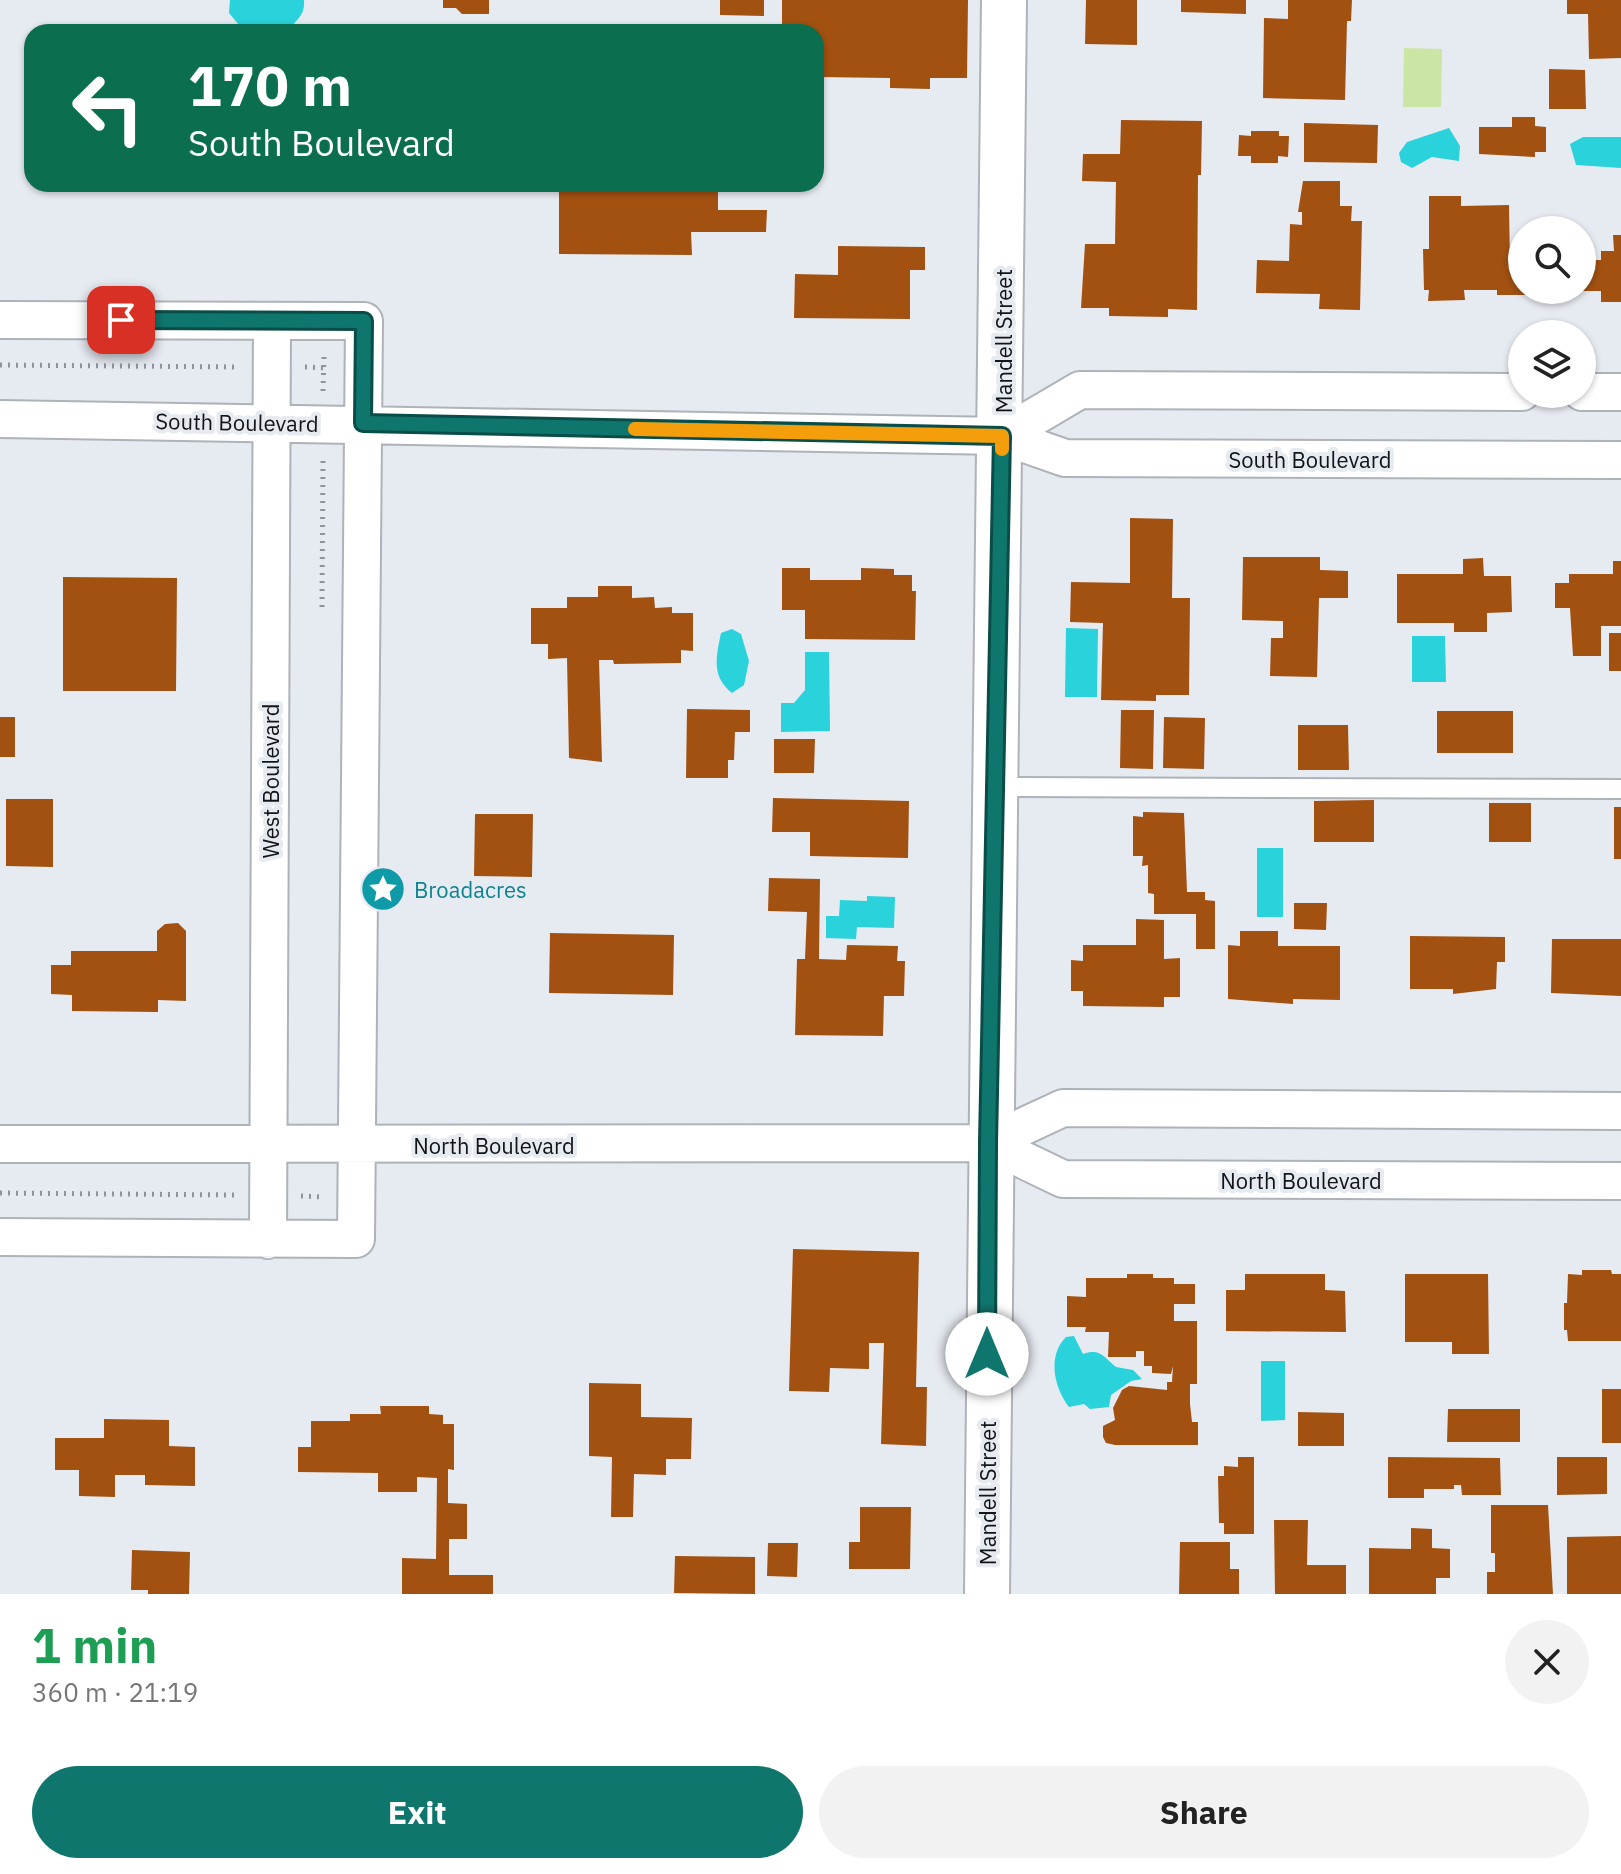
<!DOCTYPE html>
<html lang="en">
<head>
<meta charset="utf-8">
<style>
	body { margin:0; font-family:"IBM Plex Sans",sans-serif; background:#f2f2f2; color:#222; height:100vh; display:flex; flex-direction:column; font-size:30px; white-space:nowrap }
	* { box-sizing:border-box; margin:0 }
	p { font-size:26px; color:#767676 }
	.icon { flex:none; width:44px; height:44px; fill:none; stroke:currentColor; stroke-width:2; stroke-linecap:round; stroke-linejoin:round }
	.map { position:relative; height:1594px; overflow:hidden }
	.drawer { display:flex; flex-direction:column; background:#fff; flex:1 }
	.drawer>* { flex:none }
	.guide { position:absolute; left:24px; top:24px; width:800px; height:168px; border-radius:24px; box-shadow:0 2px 6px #0004; background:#0b6e4f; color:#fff; overflow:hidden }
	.tools { position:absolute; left:1508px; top:216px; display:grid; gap:16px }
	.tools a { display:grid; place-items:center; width:88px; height:88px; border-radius:50%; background:#fff; box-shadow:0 2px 6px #0004; font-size:40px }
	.pin { position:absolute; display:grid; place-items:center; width:68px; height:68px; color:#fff; margin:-34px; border-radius:16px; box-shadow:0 4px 12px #0006 }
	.me { position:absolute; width:88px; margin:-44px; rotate:0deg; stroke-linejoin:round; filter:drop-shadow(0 0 6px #0008) }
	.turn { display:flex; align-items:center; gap:28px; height:168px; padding:0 32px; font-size:36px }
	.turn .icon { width:104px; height:104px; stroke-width:2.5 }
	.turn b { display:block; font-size:56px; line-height:68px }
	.round { display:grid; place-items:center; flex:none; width:84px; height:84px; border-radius:42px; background:#f2f2f2 }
	.headline { display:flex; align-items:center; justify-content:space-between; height:136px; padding:0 32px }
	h1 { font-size:48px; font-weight:800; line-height:60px; color:#1e9e55 }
	.cta { display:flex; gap:16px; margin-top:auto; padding:16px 32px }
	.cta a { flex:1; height:92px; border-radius:48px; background:#0f766e; color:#fff; font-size:32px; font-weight:800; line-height:92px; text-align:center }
	.cta a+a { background:#f2f2f2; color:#222 }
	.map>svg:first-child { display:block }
</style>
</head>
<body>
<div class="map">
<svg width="1621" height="1594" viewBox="0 0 1621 1594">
	<rect width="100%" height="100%" fill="#e6eaf1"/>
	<path fill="#cbe5a4" d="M1404,48L1442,49L1441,107H1403Z"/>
	<path fill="#2ad2db" d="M230,0H304C305,12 300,18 291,26L239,25L229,13Z
		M1449,128L1460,146L1459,161L1432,157L1412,168L1401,162L1399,153L1407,142Z
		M1583,137H1621V168L1576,165L1570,144Z
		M1066,628L1098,629L1097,697H1065Z
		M732,629L741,634L749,661L744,685L732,693C711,676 716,657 721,633Z
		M1412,636H1445L1446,682H1412Z
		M805,652H829L830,731L781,732V703H794L805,690Z
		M1257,848H1283V917H1257Z
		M867,896L895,897L894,928L857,927L856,939L826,938V916H839L840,900L867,901Z
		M1074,1336L1083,1354C1101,1348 1103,1357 1116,1367L1133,1370L1142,1379L1131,1381L1111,1395L1109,1407L1090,1409L1084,1404L1069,1407C1054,1388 1047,1356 1066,1337Z
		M1261,1361H1285V1420L1261,1421Z"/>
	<path fill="#a25111" d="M443,0H489V14H462L456,8H443Z
		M720,0H764V16L720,15Z
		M782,0H968L967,78H930V89L890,88V78L816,77V32H782Z
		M1086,0H1137V45L1085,44Z
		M1181,0H1246V14L1181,12Z
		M1288,0H1352L1351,21H1347L1345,100L1263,98L1264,18L1288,19Z
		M1567,0H1621V58L1589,59L1588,14H1567Z
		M1549,69L1585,70L1586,109H1549Z
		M1512,117H1535V126L1546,127V152H1535V157L1479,154V127H1512Z
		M1121,120L1202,121L1201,175H1198L1197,310L1168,309V317L1109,316V308H1081L1085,244H1115L1116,182L1082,181L1083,154H1120Z
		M1304,123L1378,125L1377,163L1304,162Z
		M1251,131H1279V136H1289L1288,157L1278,156V163H1251V156H1238L1239,135L1251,136Z
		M1303,181H1340V206H1352L1351,221H1362L1360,310L1319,309L1320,294L1256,293L1257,260L1289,261L1290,224L1302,225V212H1298Z
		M559,184H718V210H767L766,232H691L692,255L559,254Z
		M1429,196H1461V206L1509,205L1510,266L1522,265V290H1533V295H1497V290H1464L1465,300L1428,301L1429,290H1424L1423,249H1429Z
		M1613,235H1621V302H1601V291H1582V260H1601V251H1614Z
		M838,246L925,247V270H910V319L794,318L795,274L838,275Z
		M1130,518L1173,519L1172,598H1190L1189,695H1156V701L1101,700L1103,623L1070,622L1071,582L1130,583Z
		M1243,557H1320V570L1348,571V598H1319L1317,677L1270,676L1271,638H1283V621L1242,620Z
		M1483,558L1484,576H1511L1512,612L1487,613V632H1454V623H1397V574H1463V559Z
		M1613,561H1621V626H1601V656H1573L1570,608H1555V583H1569V574H1613Z
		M782,568H810V580H861V568L894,569V575H912V591H916L915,640L805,639V610H782Z
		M63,577L177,578L176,691H63Z
		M598,586H632V598L654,597L655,608L672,607V613H693V651L681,650V663L614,664L613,660H599L602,762L569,758L567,658L548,659V644H531V608H567V597H598Z
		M1609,633H1621V671H1609Z
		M687,709L750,710V732H735L734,760H728V778H686Z
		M1121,710H1154L1153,769L1120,768Z
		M1437,711H1513V753H1437Z
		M0,717H15V757H0Z
		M1164,717L1205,718L1204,769L1163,768Z
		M1298,725H1348L1349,770H1298Z
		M774,739H815L814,773H774Z
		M773,798L909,801L908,858L810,856V832H772Z
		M6,799H53V867L6,866Z
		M1374,800V842H1314V801Z
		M1489,803H1531V842H1489Z
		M1614,807H1621V859H1614Z
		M1143,812L1184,813L1187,892H1205V900L1215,901V949H1196V914H1154V894L1148,893V865L1142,866L1143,856H1133V816L1143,817Z
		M475,814H533L532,877L474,876Z
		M769,878L820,879L819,959L846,960L847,945L898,946L897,961H905L904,996H884L883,1036L795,1035L797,959H805L807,912L768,911Z
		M1294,903H1327L1326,930L1294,929Z
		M1136,919L1164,920V959L1180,958V997H1164V1007L1083,1006V991H1071V960L1083,961V945H1136Z
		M178,923L186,931V1001L158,1000V1012L72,1011V995L51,994V965H71V951H157V931L165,924Z
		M1240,931H1278V946H1340V1000L1293,999V1004L1228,999V945L1240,946Z
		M550,933L674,935L673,995L549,993Z
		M1410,936L1505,937V962H1497L1496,989L1453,994V989H1410Z
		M1552,939H1621V996L1551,993Z
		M793,1249L919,1252L916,1387H927L926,1446L881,1444L884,1343H869V1369L830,1368L829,1392L789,1391Z
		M1582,1270H1611L1612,1274H1621V1341H1568L1567,1330H1564V1303H1567L1568,1274L1582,1275Z
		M1127,1274H1153V1278H1174V1284H1195V1304H1174V1321H1197V1384H1190V1404L1192,1422H1198V1445H1115L1106,1443L1103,1437V1426L1115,1420L1113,1408L1122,1390L1129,1386L1167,1390V1382H1172L1173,1366L1171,1374L1152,1373V1366H1144V1351H1136V1357H1108L1109,1332H1085L1086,1327H1067V1296L1086,1297V1278H1127Z
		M1245,1274H1325V1290L1345,1291L1346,1332L1226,1331V1290H1245Z
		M1405,1274H1488L1489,1354H1452V1342H1405Z
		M589,1383L641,1384V1417L692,1418L691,1459H666V1475L634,1474L633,1517H611L612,1457L589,1456Z
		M1602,1389H1621V1443H1602Z
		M380,1406H429V1414L443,1415V1424H454V1470L448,1469V1503L467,1504V1539H449V1575H493V1594H402V1558L436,1559L437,1478L417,1477V1492H378V1473L298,1472V1447H311V1421H350V1414H381Z
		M1448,1409H1520V1442H1447Z
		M1298,1412L1344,1413V1446H1298Z
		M104,1419L169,1420V1446L195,1447V1486L145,1485V1475H115V1497L79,1496V1470H55V1438H104Z
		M1238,1457H1254V1534H1224V1523H1219L1218,1476H1224V1466L1238,1467Z
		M1388,1457L1500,1458L1501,1495H1462L1461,1485H1454V1489H1424V1498H1388Z
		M1557,1457H1607V1494L1557,1495Z
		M1491,1505H1548L1553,1594H1487V1572H1495V1553H1491Z
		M860,1507H911L910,1569H849V1542H860Z
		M1274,1520H1308L1307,1565H1346V1594H1275Z
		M1411,1528L1432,1529V1548L1450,1549V1578H1436V1594H1369V1548L1411,1549Z
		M1621,1536V1594H1567V1537Z
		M1180,1542H1230V1569H1239V1594H1179Z
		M768,1543H798L797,1577L767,1576Z
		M132,1550L190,1552L189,1594H148V1590H131Z
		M675,1556L755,1557V1594L674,1593Z"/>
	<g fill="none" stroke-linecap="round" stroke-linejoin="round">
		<g stroke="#aeb2b9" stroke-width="22">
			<path id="service" d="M996,787L1621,789"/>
		</g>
		<g stroke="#aeb2b9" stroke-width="40">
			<path id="minor" d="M0,320L364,321L356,1239L0,1237
				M1582,392H1621
				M0,419L1002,436L1065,458L1621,460
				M1002,436L1080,390L1522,392
				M988,1143L1063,1179L1621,1181
				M0,1144L988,1143L1063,1108L1621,1111
				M268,1240L272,321"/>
		</g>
		<g stroke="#aeb2b9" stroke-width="48">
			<path id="tertiary" d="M987,1594C988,1063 1002,531 1004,0"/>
		</g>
		<path stroke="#909399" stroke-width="5" stroke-dasharray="2 6" stroke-linecap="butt" d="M0,365L239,367
			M305,367L327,368
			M323,391L324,357
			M322,607L323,457
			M0,1193L235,1195
			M301,1196L323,1197"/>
		<use href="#service" stroke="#fff" stroke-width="18"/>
		<use href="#minor" stroke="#fff" stroke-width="36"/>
		<use href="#tertiary" stroke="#fff" stroke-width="44"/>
	</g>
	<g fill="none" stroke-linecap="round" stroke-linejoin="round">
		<g stroke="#0a4d48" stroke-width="20">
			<path id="route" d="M121,320L364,321L363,423L1002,436L988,1143L987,1354"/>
		</g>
		<use href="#route" stroke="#0f766e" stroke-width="14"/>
		<path stroke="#f59e0b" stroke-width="14" d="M635,429L1002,436V449"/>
	</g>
	<defs>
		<g id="sight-disc" transform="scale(2.3)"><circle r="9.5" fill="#0f9aa8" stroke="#e6eaf1"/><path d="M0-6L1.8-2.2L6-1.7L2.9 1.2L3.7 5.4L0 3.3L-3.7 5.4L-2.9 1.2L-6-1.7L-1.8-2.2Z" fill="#fff"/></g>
	</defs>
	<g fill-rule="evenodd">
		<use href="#sight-disc" x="383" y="889"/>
	</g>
	<g text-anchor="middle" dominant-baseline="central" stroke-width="8" stroke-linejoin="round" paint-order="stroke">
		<g font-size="22" fill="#131417" stroke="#e6eaf1">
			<text transform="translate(1003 341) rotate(-90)">Mandell Street</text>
			<text transform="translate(237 422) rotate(1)">South Boulevard</text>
			<text x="1310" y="459">South Boulevard</text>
			<text transform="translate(270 781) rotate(-90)">West Boulevard</text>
			<text x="494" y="1145">North Boulevard</text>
			<text x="1301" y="1180">North Boulevard</text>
			<text transform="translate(987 1493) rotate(-90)">Mandell Street</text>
		</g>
		<g font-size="22" fill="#0d838f" stroke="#e6eaf1" text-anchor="start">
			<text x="414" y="889">Broadacres</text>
		</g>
	</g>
</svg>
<div class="tools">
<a><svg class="icon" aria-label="search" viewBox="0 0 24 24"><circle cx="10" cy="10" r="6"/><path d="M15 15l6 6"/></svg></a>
<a><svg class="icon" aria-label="layers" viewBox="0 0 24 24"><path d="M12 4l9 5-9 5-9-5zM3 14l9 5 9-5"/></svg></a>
</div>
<div class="pin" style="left:121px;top:320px;background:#d93025"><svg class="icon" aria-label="arrive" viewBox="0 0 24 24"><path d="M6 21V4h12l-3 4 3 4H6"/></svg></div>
<svg class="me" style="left:987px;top:1354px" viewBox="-20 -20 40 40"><circle r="19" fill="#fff"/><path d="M0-13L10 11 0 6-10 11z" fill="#0f766e"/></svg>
<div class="guide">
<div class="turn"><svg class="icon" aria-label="left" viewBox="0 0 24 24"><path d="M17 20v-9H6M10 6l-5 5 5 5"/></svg><div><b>170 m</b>South Boulevard</div></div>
</div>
</div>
<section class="drawer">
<div class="headline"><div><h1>1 min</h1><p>360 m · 21:19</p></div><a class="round"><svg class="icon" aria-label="close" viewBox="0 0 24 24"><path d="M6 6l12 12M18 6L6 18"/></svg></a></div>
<div class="cta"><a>Exit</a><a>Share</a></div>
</section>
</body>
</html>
